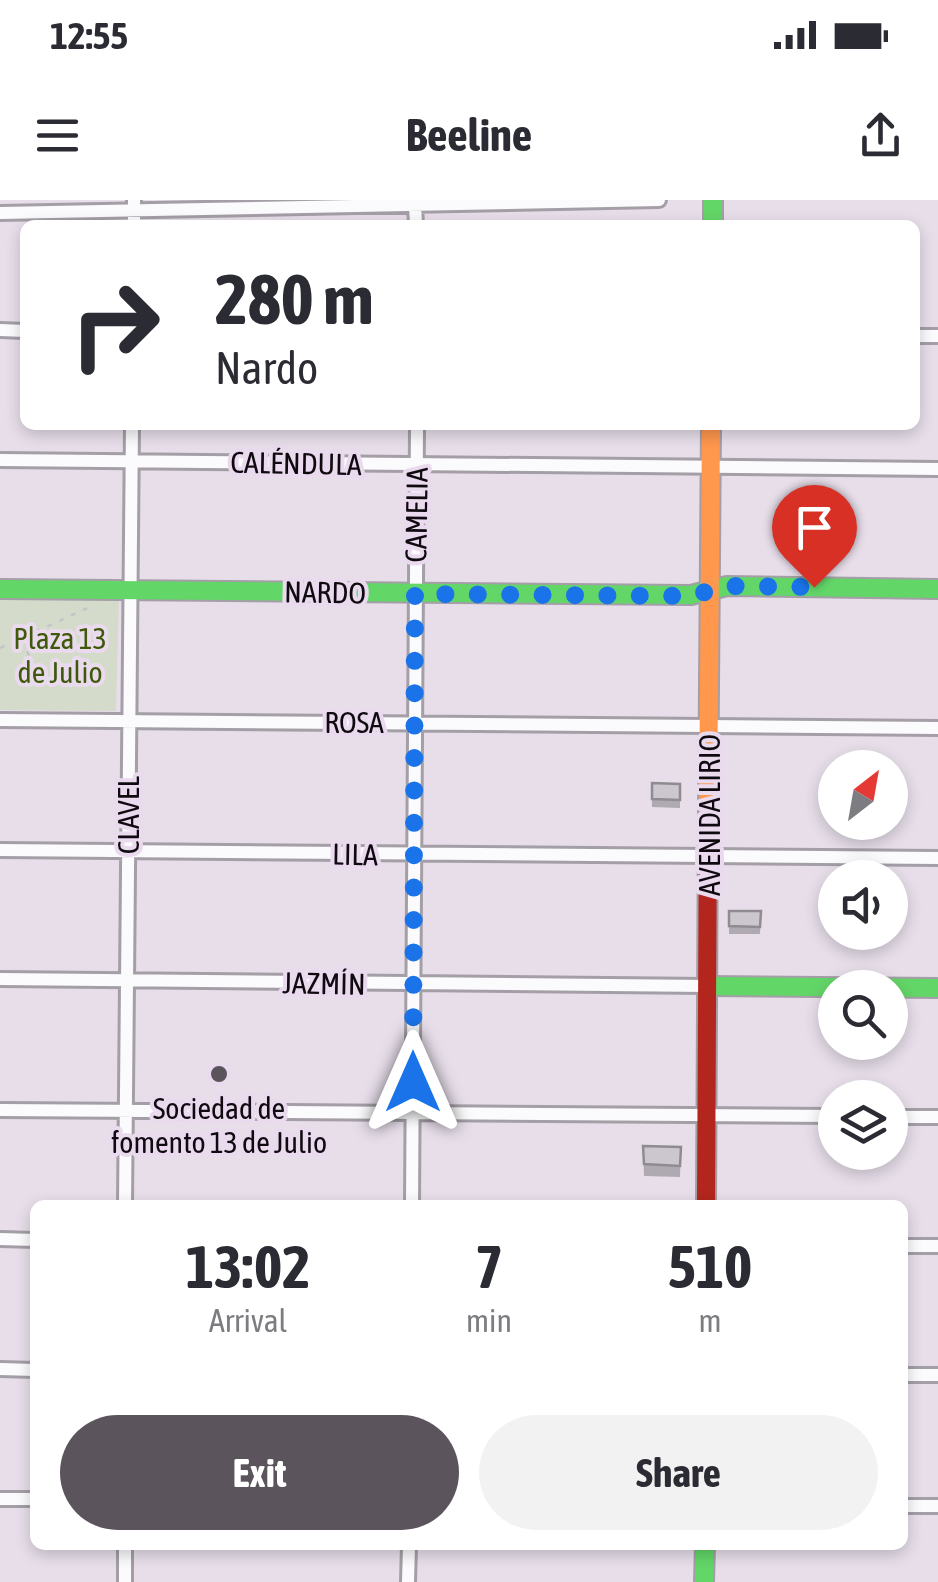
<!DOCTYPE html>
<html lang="en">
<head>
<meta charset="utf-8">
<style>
	body { margin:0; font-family:"Asap Condensed",sans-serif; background:#f2f2f3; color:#2b2b33; height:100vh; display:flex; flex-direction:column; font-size:38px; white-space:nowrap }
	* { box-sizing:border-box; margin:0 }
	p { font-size:32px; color:#7c7c81 }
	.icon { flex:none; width:55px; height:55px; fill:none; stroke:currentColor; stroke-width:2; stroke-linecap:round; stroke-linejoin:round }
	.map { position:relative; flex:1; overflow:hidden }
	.side { position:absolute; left:30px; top:1000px; width:878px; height:350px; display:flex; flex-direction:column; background:#fff; border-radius:15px; box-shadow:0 5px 15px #0003 }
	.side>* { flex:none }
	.guide { position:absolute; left:20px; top:20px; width:900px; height:210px; border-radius:15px; box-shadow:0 5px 15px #0003; background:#fff; color:#2b2b33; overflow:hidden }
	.needle { width:65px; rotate:31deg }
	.tools { position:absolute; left:818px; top:550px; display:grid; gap:20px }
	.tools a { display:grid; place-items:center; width:90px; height:90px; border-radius:50%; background:#fff; box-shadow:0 5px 15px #0003; font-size:50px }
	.pin { position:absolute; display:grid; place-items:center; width:85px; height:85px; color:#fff; margin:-102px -42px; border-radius:50% 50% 50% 0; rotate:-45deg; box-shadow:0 0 10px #0007 }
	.pin .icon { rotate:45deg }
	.me { position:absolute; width:110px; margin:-55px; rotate:0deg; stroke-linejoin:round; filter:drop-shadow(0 0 8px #0008) }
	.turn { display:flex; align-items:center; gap:35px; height:210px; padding:0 30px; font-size:45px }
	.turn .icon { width:130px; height:130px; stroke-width:2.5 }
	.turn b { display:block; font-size:70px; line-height:85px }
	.eta { display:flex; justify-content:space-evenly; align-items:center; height:170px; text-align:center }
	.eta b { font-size:60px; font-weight:700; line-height:70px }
	.button { display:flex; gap:20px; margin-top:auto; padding:20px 30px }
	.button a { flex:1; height:115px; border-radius:60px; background:#5b545c; color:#fff; font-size:40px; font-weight:700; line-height:115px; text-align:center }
	.button a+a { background:#f2f2f3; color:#2b2b33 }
	.status { display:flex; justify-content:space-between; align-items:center; height:70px; padding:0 50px; background:#fff; direction:ltr }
	.status svg { height:28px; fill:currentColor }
	header { display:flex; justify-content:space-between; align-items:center; height:130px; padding:0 30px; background:#fff; font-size:45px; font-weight:700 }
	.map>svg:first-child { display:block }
</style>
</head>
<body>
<div class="status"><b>12:55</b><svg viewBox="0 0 49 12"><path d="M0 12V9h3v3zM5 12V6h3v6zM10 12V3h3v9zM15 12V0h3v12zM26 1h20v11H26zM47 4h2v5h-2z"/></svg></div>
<header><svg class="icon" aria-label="menu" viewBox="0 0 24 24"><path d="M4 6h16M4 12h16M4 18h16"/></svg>Beeline<svg class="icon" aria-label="share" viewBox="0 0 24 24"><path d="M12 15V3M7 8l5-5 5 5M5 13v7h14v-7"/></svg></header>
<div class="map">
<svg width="938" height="1382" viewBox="0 0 938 1382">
	<rect width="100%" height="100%" fill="#e7deea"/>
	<path fill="#d5dbcb" d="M0,399H119L116,511L0,510Z"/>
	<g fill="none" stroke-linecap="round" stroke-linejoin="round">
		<g stroke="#a49ea6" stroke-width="18">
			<path id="street" d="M134,0V25
				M415,5L416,25
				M0,13L659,0
				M0,130L25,131
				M915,136H938
				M0,260L938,269
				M0,520L938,528
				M0,650L938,658
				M0,779L708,786
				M0,910L835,916
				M890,917H938
				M125,1005L132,225
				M412,1005L417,225
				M0,1039L35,1040
				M902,1046H938
				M0,1169L35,1170
				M902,1175H938
				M0,1299H35
				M902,1306H938
				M125,1345V1382
				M408,1382L409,1345"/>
		</g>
		<g stroke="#a49ea6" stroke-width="22">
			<path id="fast" d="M713,0V25
				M0,389L691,395L727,386L938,389
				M708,786L938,788
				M704,1382L705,1345"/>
		</g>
		<g stroke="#a49ea6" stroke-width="22">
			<path id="slow" d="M708,617L711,225"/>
		</g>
		<g stroke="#a49ea6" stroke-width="22">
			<path id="jam" d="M706,1005L708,617"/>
		</g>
		<path stroke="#c7c4c7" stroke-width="2.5" stroke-dasharray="5 8" stroke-linecap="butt" d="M22,439L31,460
			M0,448L94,405"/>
		<use href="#street" stroke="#fbfafc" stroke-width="12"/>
		<use href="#fast" stroke="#63d668" stroke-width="18"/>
		<use href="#slow" stroke="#ff974d" stroke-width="18"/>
		<use href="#jam" stroke="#b3261e" stroke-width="18"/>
	</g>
	<path fill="#afaab1" d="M652,583L680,584V608L652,607Z
		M729,711H761L760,734H729Z
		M643,946L681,947L680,977L644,976Z"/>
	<path fill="#ccc6ce" stroke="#8f8b90" stroke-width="2.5" d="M652,583L680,584V600L652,599Z
		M729,711H761L760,727L729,726Z
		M643,946L681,947L680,966L644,964Z"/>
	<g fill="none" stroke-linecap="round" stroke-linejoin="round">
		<path stroke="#1a73e8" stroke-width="18" stroke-dasharray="0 32.4" d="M413,882L415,394L691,396L727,386L814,387"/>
	</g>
	<circle fill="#5b545c" stroke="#eadaee" stroke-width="4" cx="219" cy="874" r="10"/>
	<g text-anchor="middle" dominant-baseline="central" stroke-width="8" stroke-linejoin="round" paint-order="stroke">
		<g font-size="30" fill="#0f0a10" stroke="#eadaee">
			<text transform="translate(296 263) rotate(1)">CALÉNDULA</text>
			<text transform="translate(416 315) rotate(-89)">CAMELIA</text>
			<text transform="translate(325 392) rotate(1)">NARDO</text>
			<text x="354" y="522">ROSA</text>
			<text transform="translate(128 615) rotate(-90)">CLAVEL</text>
			<text transform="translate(709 615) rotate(-90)">AVENIDA LIRIO</text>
			<text transform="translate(355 654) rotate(1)">LILA</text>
			<text transform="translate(324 783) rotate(1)">JAZMÍN</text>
		</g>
		<g font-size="30" fill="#3f5809" stroke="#eadaee">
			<text x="60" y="438">Plaza 13<tspan x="60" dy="34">de Julio</tspan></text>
		</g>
		<g font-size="30" fill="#0f0a10" stroke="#eadaee">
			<text x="219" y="908">Sociedad de<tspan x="219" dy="34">fomento 13 de Julio</tspan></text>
		</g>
	</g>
</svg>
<div class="tools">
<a><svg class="needle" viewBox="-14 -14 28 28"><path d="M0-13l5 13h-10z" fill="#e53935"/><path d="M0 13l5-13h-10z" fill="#7c7c81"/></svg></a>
<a><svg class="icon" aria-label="sound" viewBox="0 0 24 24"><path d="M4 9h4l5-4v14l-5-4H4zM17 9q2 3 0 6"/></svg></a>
<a><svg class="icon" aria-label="search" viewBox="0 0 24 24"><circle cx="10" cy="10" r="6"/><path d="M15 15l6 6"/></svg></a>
<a><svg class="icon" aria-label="layers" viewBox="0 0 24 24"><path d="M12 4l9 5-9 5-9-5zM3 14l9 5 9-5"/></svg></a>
</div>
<div class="pin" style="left:814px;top:387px;background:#d93025"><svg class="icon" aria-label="arrive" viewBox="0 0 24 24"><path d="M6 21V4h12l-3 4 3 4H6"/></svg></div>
<svg class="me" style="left:413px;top:882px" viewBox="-20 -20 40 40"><path d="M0-17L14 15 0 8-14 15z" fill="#1a73e8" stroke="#fff" stroke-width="4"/></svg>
<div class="guide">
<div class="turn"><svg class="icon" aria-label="right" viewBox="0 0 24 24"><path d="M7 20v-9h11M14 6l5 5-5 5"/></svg><div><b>280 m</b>Nardo</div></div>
</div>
<section class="side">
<div class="eta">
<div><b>13:02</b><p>Arrival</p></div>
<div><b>7</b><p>min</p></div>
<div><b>510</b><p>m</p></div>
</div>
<div class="button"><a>Exit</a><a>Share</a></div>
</section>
</div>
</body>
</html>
